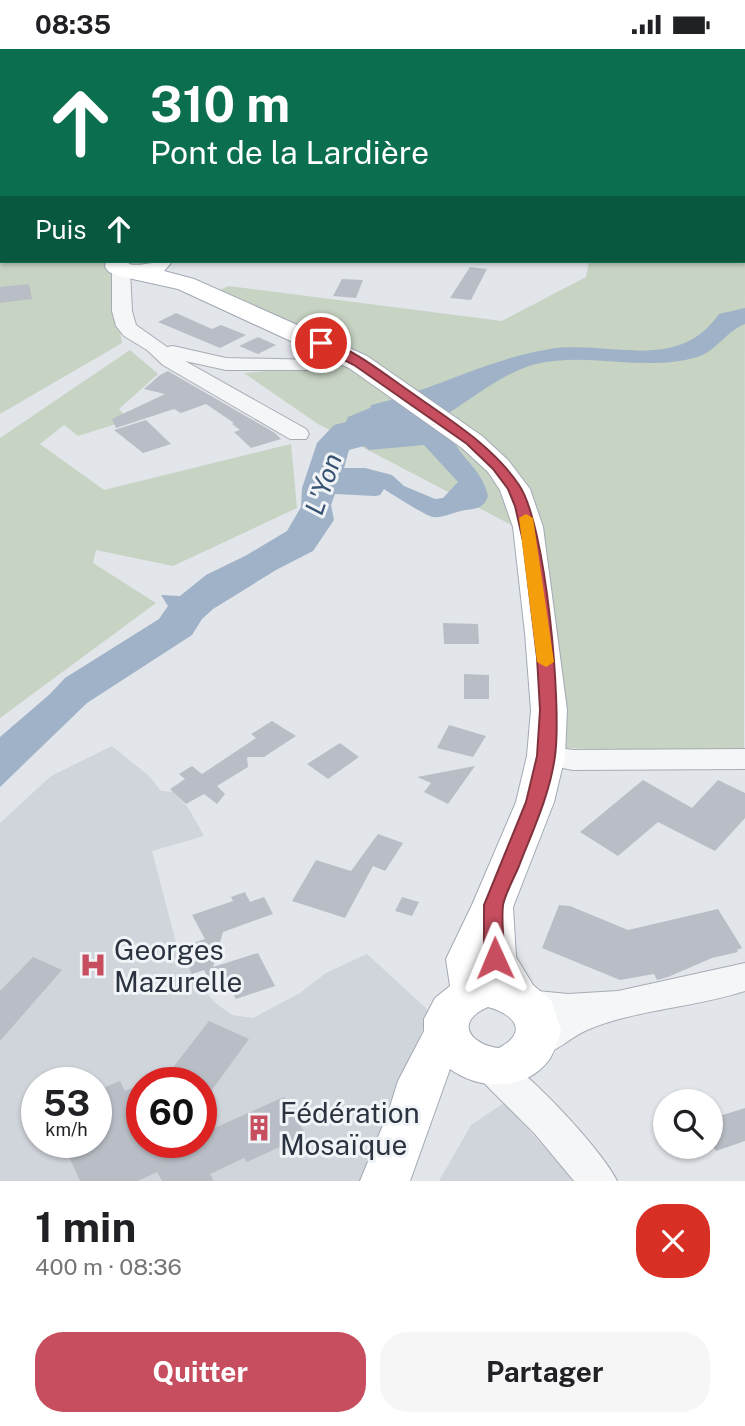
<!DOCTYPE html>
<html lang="fr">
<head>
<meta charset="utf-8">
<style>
	body { margin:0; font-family:"Public Sans",sans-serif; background:#f6f6f6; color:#202124; height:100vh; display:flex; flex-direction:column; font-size:26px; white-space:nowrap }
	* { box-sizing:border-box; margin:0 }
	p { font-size:23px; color:#757577 }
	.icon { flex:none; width:38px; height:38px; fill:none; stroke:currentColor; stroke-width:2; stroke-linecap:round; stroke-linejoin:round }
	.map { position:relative; height:1132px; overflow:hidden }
	.sheet { display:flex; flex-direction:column; background:#fff; flex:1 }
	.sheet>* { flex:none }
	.top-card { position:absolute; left:0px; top:0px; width:746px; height:214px; box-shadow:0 2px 5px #0004; background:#0b6e4f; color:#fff; overflow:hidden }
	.tools { position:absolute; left:653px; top:1040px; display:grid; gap:14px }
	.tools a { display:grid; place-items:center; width:70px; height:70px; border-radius:50%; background:#fff; box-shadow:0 2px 5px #0004; font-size:35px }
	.speed { position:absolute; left:21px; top:1018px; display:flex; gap:14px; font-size:35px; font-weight:700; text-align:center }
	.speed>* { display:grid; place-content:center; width:91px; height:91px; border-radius:50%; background:#fff; box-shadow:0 2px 5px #0004; line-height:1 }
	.speed small { font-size:18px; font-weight:400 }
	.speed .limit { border:10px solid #d22; background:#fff; color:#111 }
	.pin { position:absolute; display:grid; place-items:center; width:60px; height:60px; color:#fff; margin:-30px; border:4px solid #fff; border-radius:50%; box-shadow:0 2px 7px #0007 }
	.me { position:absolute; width:77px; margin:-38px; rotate:359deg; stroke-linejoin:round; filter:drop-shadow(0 0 5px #0008) }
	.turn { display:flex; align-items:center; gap:24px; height:147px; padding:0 35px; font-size:32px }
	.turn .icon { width:91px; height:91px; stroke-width:2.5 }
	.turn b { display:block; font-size:49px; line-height:60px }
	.then { display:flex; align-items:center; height:66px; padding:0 35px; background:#0003; gap:14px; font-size:26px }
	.round { display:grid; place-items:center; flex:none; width:74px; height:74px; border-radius:28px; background:#f6f6f6 }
	.head { display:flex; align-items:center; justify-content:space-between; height:119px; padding:0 35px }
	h1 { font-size:42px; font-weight:700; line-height:52px }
	.button { display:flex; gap:14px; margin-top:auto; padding:14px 35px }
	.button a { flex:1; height:80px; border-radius:28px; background:#c74e5f; color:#fff; font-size:28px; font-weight:700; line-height:80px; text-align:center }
	.button a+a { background:#f6f6f6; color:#202124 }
	.status { display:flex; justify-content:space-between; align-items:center; height:49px; padding:0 35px; background:#fff; direction:ltr }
	.status svg { height:19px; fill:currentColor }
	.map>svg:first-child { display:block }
</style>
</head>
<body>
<div class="status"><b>08:35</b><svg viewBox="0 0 49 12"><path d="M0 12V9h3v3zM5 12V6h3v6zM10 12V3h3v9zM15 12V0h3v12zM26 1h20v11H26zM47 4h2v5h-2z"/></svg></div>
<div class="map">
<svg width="745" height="1132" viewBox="0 0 745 1132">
	<rect width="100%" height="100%" fill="#e2e5ea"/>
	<path fill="#d0d4db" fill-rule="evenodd" d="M79,0H745V31L744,2H76Z
		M112,697L149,727L161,742L174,743L189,760L204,787L152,802L180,909L214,953L232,966L253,969L300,944L326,924L367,905L430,963L360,1132H0V774L51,727ZM37,1034H96V1094H37ZM142,1034H201V1094H142Z
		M504,1054L575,1132H439L471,1076Z"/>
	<path fill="#c7d3c3" d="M0,112L2,212H110L107,216L113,231L122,294L0,365Z
		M745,210L744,706L566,699L546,494L318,375L244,324L344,316L200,251L228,237L502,272L586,228L589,213Z
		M130,301L158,325L119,360L129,371L78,387L64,376L40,395L104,441L291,395L297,459L173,517L96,501L93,514L156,554L0,669V389Z"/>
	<path fill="#9fb2c7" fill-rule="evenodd" d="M745,259V275C726,282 717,302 697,308C644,324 589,302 536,315C504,323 475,348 447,365C449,373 450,385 454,393C465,413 482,421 488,447C483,462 473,459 461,462C452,464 442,469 433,468C426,467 393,446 384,440L380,446L375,447L335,445L331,456L334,471L313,502L276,521L213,560L202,570L192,586L87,654L0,738V688L50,645L65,629L159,570L168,557L161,546L180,547L206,526L245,507L287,482L301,458L302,439L317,394L334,376L346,373L348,368L370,359L371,356C432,342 487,310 550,300C610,291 677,325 719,265ZM424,396L458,433L443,449L435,450L404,437L392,426L365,419H344L349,401L364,397L369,401Z"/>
	<path fill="#b9bec6" d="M470,218L487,220L471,251L450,249Z
		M342,230L363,231L356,249L333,247Z
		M29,235L32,250L0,254V238Z
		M176,264L212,280L221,276L246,286L220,299L158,273Z
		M258,288L276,296L258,305L239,297Z
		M168,322L275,384L281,390L251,399L234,383L240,381L232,375L234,374L206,355L181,364L174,360L116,379L112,370L165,345L144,340L160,326Z
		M146,371L171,395L143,404L114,381Z
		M443,574L478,575L479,595H444Z
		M464,625L489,626V650H464Z
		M272,672L296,687L264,708H247L248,718L217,737L225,745L217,755L204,745L186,755L170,740L185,730L179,725L192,717L202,725L256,689L251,685Z
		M449,676L486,687L473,708L437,699Z
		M340,694L359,708L328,730L307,715Z
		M475,717L448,755L424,743L431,734L417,728Z
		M643,731L692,759L718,731L745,744V769L715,802L658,773L618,807L580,783Z
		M378,785L403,794L385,822L373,817L345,869L292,852L316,811L351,822Z
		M245,843L250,853L264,848L273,865L223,883L213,918L258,904L275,937L236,950L229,938L216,946L204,921L192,925L177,900L205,890L192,866L233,852L231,848Z
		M402,848L419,853L412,867L395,862Z
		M559,856L570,857L628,881L718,860L742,899L737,901L738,903L712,909L668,928L657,931L654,925L620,931L542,899Z
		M33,908L62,921L0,992V942Z
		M209,972L249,990L201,1056V1034H161Z
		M120,1032L125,1042L142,1035V1094H174L170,1099L182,1094H201V1085L284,1048L306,1086L247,1113L244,1109L210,1125L214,1132H162L157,1123L138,1132H80L67,1103L75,1099L73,1094H96V1042Z
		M745,1059V1092L716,1102L710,1093V1070Z"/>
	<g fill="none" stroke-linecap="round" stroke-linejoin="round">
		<g stroke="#a7acb4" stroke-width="2">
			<path id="minor" d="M445,0H460L462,2H446Z
				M687,0H702L704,2H688Z
				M711,0H738L709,2Z
				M121,215L130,221L132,262L136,276L167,298L173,297L226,309L320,311L323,315L320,319L313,321H226L185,312L306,380L309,385L306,390H290L163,316L147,301L124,287L116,277L112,262V221Z
				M546,697L573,701L745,700V720L573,721L536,714L531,707L536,700Z
				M745,914V942C693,959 637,960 587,981C564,991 550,1013 524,1004L519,994L524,984L545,971L515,965L510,955L515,945L527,941L568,945L618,942Z
				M491,1002C520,1012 604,1103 617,1132H574L535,1085L478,1028L473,1017L478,1006Z"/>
		</g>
		<g stroke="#a2a9b5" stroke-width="2">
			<path id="major" d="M70,0H88L90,2H72Z
				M106,212H128L129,215C141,218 155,212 169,212L171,214L164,222L194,230L367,307L482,387L508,411L530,440L543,478L567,661L565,707L554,753L513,858L516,908L533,936L551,951L561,981C558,991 555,1002 549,1011C525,1043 479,1041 450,1020L410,1132H360L388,1064L398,1032L424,982V970L435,949L450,937L446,910L472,856L516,753L527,707L531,661L525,584L513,478L500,441L488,423L462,399L349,319L178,240L119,227L109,223L105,218ZM488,958C513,965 530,982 499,999C471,996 453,973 488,958Z"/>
		</g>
		<use href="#minor" fill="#f4f6f8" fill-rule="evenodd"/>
		<use href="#major" fill="#fff" fill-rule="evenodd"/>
	</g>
	<path fill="#c74e5f" stroke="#81333e" stroke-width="2" d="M321,290C355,300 384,325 412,344C451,372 492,396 519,436C546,475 562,657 555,707C550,745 533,781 519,817C514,829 506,843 503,856C501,873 504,893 505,909L502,915L495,917L487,915L484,909V856L526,753L537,707L540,661L537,608L523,492L515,457L508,440L493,420L467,395L354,316L317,297V292Z"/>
	<path fill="#f59e0b" d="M526,465L533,469L554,613L546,618L537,613L519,469Z"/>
	<defs>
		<g id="hospital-bare" transform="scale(2.1)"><path d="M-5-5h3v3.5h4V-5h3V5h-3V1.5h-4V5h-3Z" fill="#c74e5f" stroke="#f1f4f7" stroke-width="2.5" paint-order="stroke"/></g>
		<g id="building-bare" transform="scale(2.1)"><path d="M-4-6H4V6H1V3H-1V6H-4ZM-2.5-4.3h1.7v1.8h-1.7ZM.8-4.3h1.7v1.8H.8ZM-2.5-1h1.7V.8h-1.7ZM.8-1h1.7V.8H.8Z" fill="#c74e5f" stroke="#f1f4f7" stroke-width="2.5" paint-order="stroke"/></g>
	</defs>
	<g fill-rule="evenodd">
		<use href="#hospital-bare" x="93" y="916"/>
		<use href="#building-bare" x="259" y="1079"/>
	</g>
	<g text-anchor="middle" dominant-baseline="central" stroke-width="6" stroke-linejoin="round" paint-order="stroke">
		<g font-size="26" font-style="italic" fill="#375172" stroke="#f1f4f7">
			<text transform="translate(323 435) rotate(-71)">L'Yon</text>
		</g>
		<g font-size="28" fill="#2b3341" stroke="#f1f4f7" text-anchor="start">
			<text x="114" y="900">Georges<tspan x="114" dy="32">Mazurelle</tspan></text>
			<text x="280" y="1063">Fédération<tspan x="280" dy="32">Mosaïque</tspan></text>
		</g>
	</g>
</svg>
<div class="tools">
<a><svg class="icon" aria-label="search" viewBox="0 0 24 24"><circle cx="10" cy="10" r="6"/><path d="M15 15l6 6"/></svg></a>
</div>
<div class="speed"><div>53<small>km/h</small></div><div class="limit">60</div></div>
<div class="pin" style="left:321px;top:294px;background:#d93025"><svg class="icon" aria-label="arrive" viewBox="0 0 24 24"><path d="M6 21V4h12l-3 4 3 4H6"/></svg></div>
<svg class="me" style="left:495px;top:909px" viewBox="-20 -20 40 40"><path d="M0-17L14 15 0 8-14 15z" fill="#c74e5f" stroke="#fff" stroke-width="4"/></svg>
<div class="top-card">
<div class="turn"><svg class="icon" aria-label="ahead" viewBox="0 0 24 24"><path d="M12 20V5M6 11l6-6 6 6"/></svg><div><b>310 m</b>Pont de la Lardière</div></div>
<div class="then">Puis<svg class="icon" aria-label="ahead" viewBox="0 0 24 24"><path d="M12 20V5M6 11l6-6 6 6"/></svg></div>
</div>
</div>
<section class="sheet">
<div class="head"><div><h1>1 min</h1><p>400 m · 08:36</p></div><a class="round" style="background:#d93025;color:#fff"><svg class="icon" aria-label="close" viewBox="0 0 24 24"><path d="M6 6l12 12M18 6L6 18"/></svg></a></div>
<div class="button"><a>Quitter</a><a>Partager</a></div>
</section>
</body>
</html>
